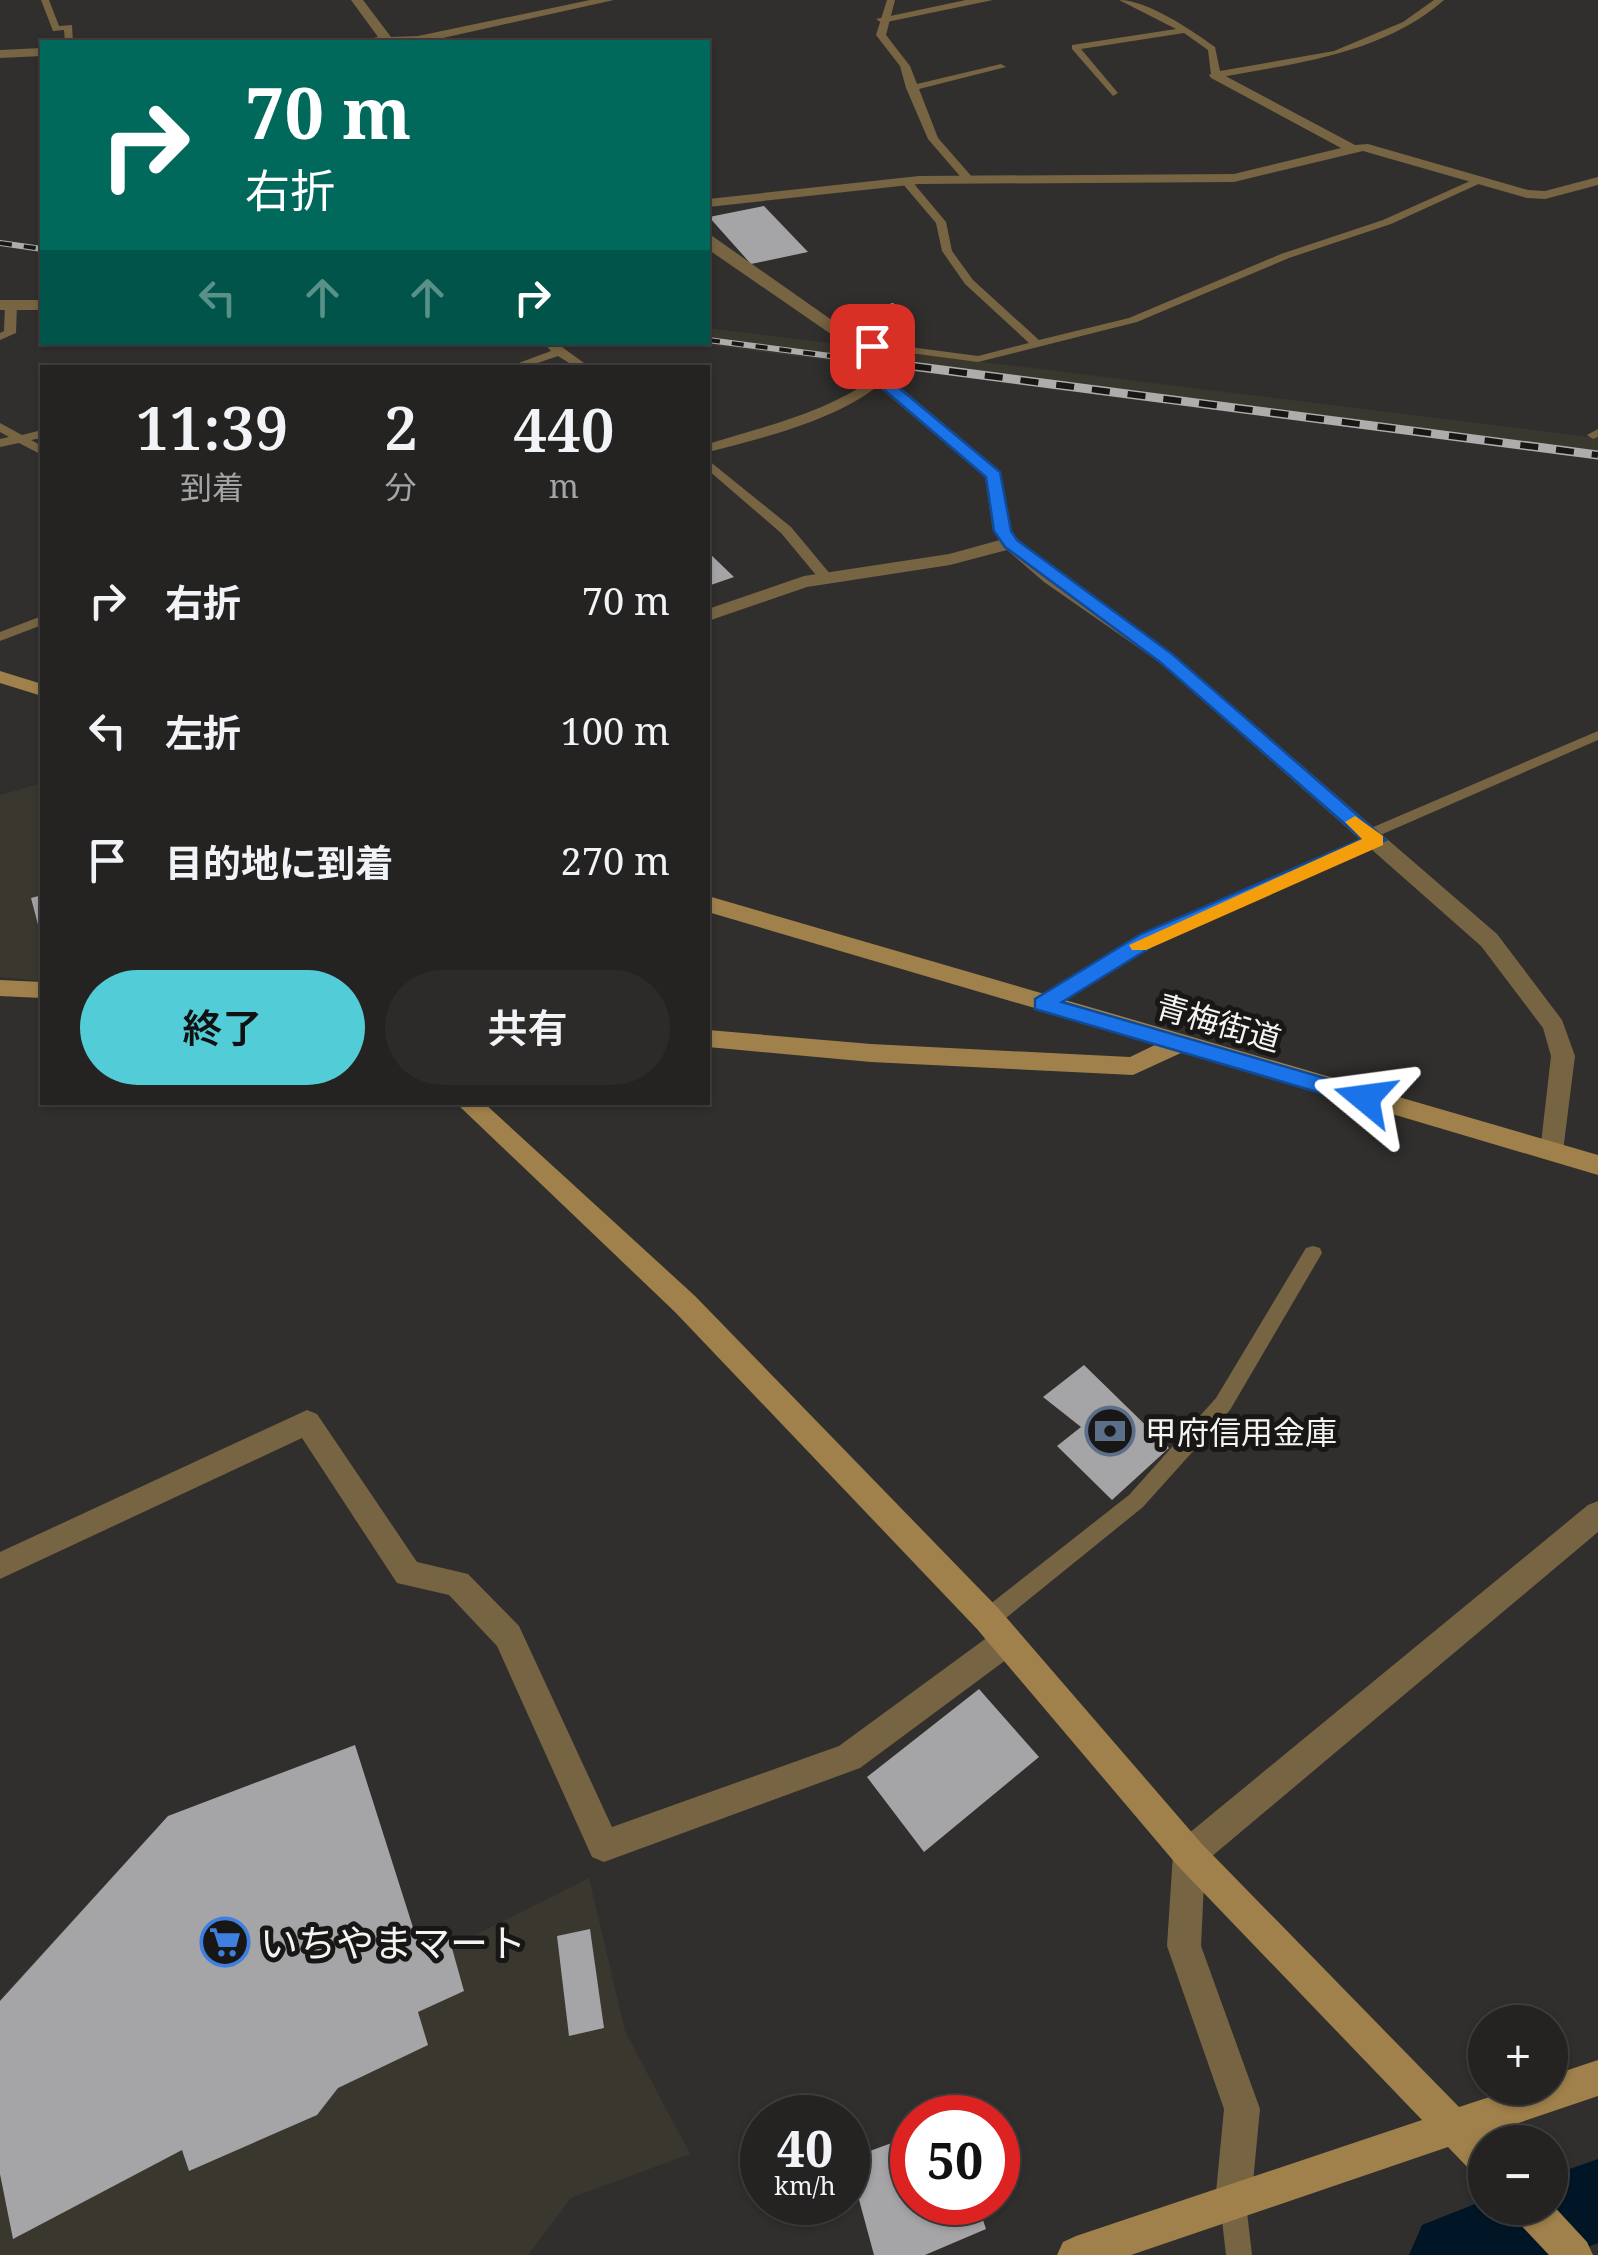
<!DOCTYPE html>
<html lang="ja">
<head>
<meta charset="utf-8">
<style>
	body { margin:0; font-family:"Noto Serif","Noto Sans JP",serif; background:#2c2b2a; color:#f1f3f6; height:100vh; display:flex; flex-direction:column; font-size:38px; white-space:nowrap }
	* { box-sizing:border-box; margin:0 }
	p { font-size:32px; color:#a3a4a5 }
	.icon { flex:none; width:55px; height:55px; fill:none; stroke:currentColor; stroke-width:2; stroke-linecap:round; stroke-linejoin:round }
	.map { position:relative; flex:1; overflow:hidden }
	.details { position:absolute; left:40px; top:365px; width:670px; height:740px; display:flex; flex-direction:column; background:#242322; border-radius:0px; box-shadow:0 2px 8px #0004,0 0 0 2px #414040 }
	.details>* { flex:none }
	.guide { position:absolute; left:40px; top:40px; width:670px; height:305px; border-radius:0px; box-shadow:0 2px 8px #0004,0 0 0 2px #414040; background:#00695c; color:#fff; overflow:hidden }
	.fabs { position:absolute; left:1468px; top:2005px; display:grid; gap:20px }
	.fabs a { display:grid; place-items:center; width:100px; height:100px; border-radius:50%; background:#242322; box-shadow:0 2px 8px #0004,0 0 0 2px #414040; font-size:50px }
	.speed { position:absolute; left:740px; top:2095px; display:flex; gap:20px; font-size:50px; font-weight:700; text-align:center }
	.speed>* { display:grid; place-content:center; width:130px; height:130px; border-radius:50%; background:#242322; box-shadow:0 2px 8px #0004,0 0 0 2px #414040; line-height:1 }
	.speed small { font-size:25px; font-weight:400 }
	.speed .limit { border:15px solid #d22; background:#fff; color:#111 }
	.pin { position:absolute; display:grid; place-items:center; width:85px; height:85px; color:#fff; margin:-42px; border-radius:20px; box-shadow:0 5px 15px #0006 }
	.me { position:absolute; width:110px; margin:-55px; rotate:286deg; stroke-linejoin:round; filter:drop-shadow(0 0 8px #0008) }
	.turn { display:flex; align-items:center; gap:35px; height:210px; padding:0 40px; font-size:45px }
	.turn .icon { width:130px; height:130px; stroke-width:2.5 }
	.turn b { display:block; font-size:70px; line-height:85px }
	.lanes { display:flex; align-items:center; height:95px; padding:0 40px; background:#0003; justify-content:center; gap:50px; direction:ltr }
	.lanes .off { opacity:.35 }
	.eta { display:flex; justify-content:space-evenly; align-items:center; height:170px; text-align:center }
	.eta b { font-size:60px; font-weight:600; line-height:70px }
	.primary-button { display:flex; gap:20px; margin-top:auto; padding:20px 40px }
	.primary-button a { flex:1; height:115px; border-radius:60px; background:#52ccd6; color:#111; font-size:40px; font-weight:600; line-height:115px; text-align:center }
	.primary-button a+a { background:#2c2b2a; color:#f1f3f6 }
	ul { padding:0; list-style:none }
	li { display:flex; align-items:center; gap:30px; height:130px; padding:0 40px }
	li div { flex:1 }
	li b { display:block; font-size:38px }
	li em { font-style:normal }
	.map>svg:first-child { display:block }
</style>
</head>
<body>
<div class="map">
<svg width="1598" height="2255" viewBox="0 0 1598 2255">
	<rect width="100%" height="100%" fill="#302f2d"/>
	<path fill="#3a372f" d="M708,328L1598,438V459L692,343L708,342Z
		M42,783V981L0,977V795Z
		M355,1745L417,1940L463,1941L589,1878L625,2031L690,2154L571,2198L528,2255H0V1999L168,1816Z"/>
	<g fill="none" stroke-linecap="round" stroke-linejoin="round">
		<path fill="#001626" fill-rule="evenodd" d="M1598,2159V2243L1567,2255H1409L1422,2225L1485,2200V2208H1550V2176Z"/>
	</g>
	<path fill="#a5a4a7" d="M764,206L808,252L751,264L709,217Z
		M893,303L905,313L867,322L856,313Z
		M708,552L734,577L708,586Z
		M42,895V935L41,936L31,898Z
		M1084,1365L1169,1448L1112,1500L1057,1446L1081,1427L1043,1397Z
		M979,1689L1039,1757L924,1852L867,1777Z
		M355,1745L417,1940L448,1934L464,1991L418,2012L428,2045L338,2088L317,2115L189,2171L182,2150L13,2239L0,2174V2001L168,1816Z
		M590,1929L604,2028L569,2036L557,1936Z
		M908,2137L912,2142V2202H977L986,2229L925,2255H874L848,2159Z"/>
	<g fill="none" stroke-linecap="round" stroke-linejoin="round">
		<path fill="#776443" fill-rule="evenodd" d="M41,0H49L59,26L72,25L73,42H65L64,30L53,31Z
			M887,0H895L886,35L910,66L917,84L1001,64L1006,67L919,89L938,138L973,178V182H965L928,139L906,88L900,66L876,35Z
			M1119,0C1148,0 1191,30 1215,47L1220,71L1334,51L1403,22L1434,0H1444C1381,55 1295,63 1216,78L1211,75L1208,50L1184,33L1081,49L1118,93L1113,96L1072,49V45L1176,29Z
			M1479,177L1484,180L1483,182L1391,224L1289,258L1137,322L978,362L872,348L866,345L872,342L978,356L1029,343L965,284L942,251L936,223L902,183V179H910L946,222L952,251L973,280L1039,340L1129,318L1281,254L1383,220Z
			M11,302L17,305L16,333L0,340V333L4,331L5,305Z
			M543,342H555L591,368H577L558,356L523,368H505L551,351Z
			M876,377L886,379C843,419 763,438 708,452V444C766,426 825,413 876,377Z
			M0,423L22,435L42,430V438L31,440L42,446V455L19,443L0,447V439L9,437L0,432Z
			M1598,429V437L1593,439L1587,435Z
			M708,460L791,527L831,575V581H821L781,533L708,470Z
			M42,616V625L0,641V632Z
			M1598,731V740L1378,836L1384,840L1381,844L1155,943L1049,1008L1043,1010L1035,1004L1143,935L1367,838L1361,834L1364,831Z
			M1313,1246L1320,1248L1322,1253L1230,1410L1143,1507L996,1626L988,1629L980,1626L977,1619L980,1612L1129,1495L1216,1398L1306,1248Z
			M1233,2190L1242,2194L1246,2203L1252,2255H1226L1220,2203L1224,2194Z"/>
		<path fill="#776443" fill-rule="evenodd" d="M351,0H363L391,37L418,36L590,0H614L425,42H353L378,37Z
			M966,0H993L882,23L876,19Z
			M42,48V56L0,58V50Z
			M1216,71L1355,145L1368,144L1528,190L1545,191L1598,177V185L1545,199L1527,198L1363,151L1234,182L919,184L708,207V199L919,176L1234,174L1341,148L1211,78L1209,75Z
			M708,233L853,335L878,342L888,377L1000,471L1011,531L1018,539L1058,574L1173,654L1497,934L1562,1020L1575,1056L1562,1159H1544L1540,1152L1551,1056L1543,1028L1481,946L1159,662L1044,582L1007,550L950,565L807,587L708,621V609L804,576L949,554L1000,540L993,531L985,477L874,383L864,348L841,341L709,250Z
			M0,300H42V310H0Z
			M307,1410L317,1414L417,1562L468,1574L519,1626L612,1827L839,1746L996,1631L1007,1627L1018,1631L1022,1641L1018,1651L860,1768L604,1862L592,1857L497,1646L449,1595L397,1583L302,1438L0,1579V1552Z
			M1598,1501V1532L1205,1862L1201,1946L1260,2109L1251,2203L1246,2216L1233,2221L1220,2216L1215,2203L1224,2109L1167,1946L1173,1854L1177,1843L1588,1505Z"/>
		<path fill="#a0814b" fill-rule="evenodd" d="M0,671L42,684V696L0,683Z
			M708,896L1598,1155V1175L1183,1052L1133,1075L871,1062L708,1047V1030L871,1044L1130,1057L1157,1044L708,912Z
			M0,980L42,982V998L0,996Z
			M455,1102H483L695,1296L999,1609L1201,1843L1459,2107L1517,2088H1550V2076L1598,2060V2096L1486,2134L1494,2142H1485V2177L1472,2172L1448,2147L1131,2255H1057L1063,2242L1076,2236L1422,2120L1177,1865L977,1629L675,1312Z
			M1550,2202L1587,2242L1593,2255H1549L1517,2221L1512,2208H1550Z"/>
		<g stroke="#aeadab" stroke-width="6">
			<path id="rail-far1" d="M0,243L42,249
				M708,340L861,360"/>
		</g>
		<g stroke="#aeadab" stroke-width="9">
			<path id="rail" d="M842,357L1598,455"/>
		</g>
		<use href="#rail-far1" stroke="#181716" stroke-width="4" stroke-dasharray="12" stroke-linecap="butt"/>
		<use href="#rail" stroke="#181716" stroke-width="6" stroke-dasharray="18" stroke-linecap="butt"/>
	</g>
	<path fill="#1a73e8" stroke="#114b97" stroke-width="2.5" d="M872,341L880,346L887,378L1000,472L1011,531L1017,540L1172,654L1386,840L1156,944L1062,1002L1373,1092V1104L1365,1106L1035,1009V999L1141,934L1362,839L1160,662L1005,547L994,531L986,477L875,382L865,346Z"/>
	<path fill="#f59e0b" d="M1355,816L1383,836V845L1146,950H1132L1129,945L1362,839L1345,822Z"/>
	<defs>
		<g id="bank-ring" transform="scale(2.5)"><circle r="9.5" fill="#181716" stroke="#5c6f8a" stroke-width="1.5"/><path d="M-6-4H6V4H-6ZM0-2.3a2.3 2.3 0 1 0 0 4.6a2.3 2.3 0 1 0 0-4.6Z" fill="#5c6f8a"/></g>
		<g id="supermarket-ring" transform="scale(2.5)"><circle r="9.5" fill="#181716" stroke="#3f7fe0" stroke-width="1.5"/><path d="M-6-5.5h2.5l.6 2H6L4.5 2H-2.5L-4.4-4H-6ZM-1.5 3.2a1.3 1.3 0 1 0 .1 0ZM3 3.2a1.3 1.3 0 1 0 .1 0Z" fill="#3f7fe0"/></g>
	</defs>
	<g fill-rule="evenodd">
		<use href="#bank-ring" x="1110" y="1431"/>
		<use href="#supermarket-ring" x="225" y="1942"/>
	</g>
	<g text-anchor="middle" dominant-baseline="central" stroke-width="10" stroke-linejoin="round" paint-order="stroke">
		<g font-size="32" fill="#f3f3f1" stroke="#181716">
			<text transform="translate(1219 1022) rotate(16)">青梅街道</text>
		</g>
		<g font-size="32" fill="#f3f3f1" stroke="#181716" text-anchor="start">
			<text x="1145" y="1431">甲府信用金庫</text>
		</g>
		<g font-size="38" fill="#f3f3f1" stroke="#181716" text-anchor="start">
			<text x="260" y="1942">いちやまマート</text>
		</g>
	</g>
</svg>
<div class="fabs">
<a>+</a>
<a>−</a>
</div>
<div class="speed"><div>40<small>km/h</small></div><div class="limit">50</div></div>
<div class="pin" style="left:872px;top:346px;background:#d93025"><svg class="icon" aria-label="arrive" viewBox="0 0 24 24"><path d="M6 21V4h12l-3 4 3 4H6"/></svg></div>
<svg class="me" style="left:1365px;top:1098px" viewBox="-20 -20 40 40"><path d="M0-17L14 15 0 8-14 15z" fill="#1a73e8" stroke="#fff" stroke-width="4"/></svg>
<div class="guide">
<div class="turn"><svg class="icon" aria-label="right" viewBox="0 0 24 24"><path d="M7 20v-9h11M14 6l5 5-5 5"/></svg><div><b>70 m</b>右折</div></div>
<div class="lanes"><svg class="icon off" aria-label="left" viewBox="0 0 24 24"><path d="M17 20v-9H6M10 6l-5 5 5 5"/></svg><svg class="icon off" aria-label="ahead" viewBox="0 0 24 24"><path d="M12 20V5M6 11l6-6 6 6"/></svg><svg class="icon off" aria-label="ahead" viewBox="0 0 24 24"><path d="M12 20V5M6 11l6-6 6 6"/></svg><svg class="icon" aria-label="right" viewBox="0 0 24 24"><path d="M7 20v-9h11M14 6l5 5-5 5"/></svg></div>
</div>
<section class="details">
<div class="eta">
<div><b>11:39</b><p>到着</p></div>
<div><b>2</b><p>分</p></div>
<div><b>440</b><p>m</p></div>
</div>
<ul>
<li><svg class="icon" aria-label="right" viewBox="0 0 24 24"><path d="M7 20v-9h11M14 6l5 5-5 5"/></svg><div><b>右折</b></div><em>70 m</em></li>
<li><svg class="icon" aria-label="left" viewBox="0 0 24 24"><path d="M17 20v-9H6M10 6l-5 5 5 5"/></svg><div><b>左折</b></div><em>100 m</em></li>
<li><svg class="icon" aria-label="arrive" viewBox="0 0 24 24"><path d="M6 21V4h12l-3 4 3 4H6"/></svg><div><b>目的地に到着</b></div><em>270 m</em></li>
</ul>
<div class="primary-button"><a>終了</a><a>共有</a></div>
</section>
</div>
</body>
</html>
